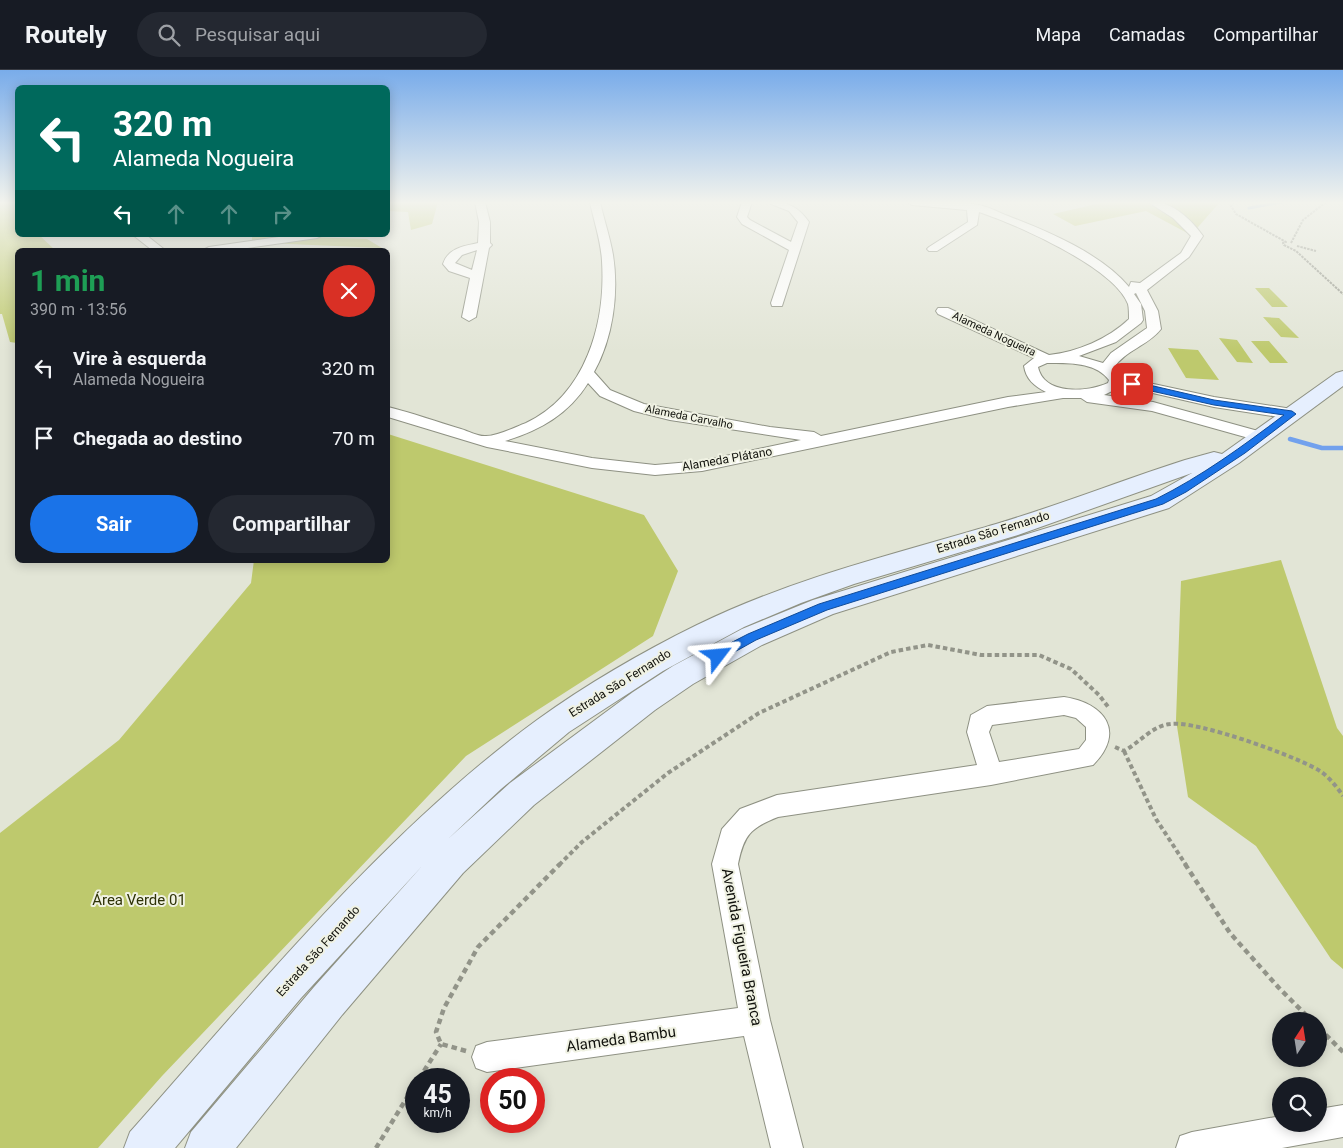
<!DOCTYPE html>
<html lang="pt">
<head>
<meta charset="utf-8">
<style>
	body { margin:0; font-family:Roboto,sans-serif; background:#242831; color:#f1f3f6; height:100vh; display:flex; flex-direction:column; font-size:19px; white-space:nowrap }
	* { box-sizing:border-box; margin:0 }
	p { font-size:16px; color:#9ea1a6 }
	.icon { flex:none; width:28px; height:28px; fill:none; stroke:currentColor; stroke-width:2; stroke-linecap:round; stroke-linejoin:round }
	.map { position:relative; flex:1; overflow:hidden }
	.details { position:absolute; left:15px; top:178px; width:375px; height:315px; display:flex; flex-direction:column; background:#171b24; border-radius:8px; box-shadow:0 2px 12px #0003 }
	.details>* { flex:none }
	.top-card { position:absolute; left:15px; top:15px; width:375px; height:152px; border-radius:8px; box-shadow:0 2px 12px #0003; background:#00695c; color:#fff; overflow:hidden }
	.needle { width:32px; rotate:12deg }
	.controls { position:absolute; left:1272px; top:942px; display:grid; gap:10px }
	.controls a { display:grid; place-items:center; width:55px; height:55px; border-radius:50%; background:#171b24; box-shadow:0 2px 12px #0003; font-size:25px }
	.speed { position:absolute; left:405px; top:998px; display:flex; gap:10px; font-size:25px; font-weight:700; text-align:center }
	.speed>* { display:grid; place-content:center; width:65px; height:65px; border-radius:50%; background:#171b24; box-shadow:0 2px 12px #0003; line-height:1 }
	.speed small { font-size:12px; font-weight:400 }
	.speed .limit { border:8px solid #d22; background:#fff; color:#111 }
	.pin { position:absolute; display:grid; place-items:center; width:42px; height:42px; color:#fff; margin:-21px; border-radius:10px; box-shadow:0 2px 8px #0006 }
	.me { position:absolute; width:55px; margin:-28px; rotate:61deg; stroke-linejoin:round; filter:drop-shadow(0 0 4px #0008) }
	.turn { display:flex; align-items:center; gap:18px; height:105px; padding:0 15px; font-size:22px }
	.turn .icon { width:65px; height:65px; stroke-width:2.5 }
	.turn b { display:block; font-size:35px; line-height:42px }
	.lanes { display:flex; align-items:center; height:48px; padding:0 15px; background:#0003; justify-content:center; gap:25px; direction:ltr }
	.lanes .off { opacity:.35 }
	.round { display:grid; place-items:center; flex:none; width:52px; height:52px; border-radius:26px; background:#242831 }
	.headline { display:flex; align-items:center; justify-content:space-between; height:85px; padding:0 15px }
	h1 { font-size:30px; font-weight:700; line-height:38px; color:#1e9e55 }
	.button { display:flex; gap:10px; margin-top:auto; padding:10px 15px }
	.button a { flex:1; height:58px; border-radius:30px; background:#1a73e8; color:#fff; font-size:20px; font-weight:700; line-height:58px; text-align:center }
	.button a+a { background:#242831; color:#f1f3f6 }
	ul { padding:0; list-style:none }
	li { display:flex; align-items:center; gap:15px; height:70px; padding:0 15px }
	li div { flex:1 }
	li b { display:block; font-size:19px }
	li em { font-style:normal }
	header { display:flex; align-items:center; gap:30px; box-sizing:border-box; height:70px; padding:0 25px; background:#171b24; border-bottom:1px solid #363941 }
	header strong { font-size:24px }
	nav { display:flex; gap:28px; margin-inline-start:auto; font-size:18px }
	.search { width:350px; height:45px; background:#242831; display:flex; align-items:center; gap:12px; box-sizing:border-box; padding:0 18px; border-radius:28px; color:#9ea1a6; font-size:19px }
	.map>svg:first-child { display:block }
</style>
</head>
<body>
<header>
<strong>Routely</strong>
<div class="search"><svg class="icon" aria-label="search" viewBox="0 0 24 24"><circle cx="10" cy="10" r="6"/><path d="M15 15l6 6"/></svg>Pesquisar aqui</div>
<nav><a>Mapa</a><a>Camadas</a><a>Compartilhar</a></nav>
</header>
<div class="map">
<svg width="1343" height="1078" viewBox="0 0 1343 1078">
	<rect width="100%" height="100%" fill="#e2e5d6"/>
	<path fill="#bec96d" d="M0,132H17L18,165H39L55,180H18L17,273L10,272L2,244H0Z
		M388,132H438L432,154L411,160L408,142L388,141Z
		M1105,132H1220L1191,165L1146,141L1075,156L1053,144Z
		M252,165L367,169L382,178L265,173L252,170Z
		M1255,218H1269L1288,237H1272Z
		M1263,247L1279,248L1299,268L1281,267Z
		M1219,268L1237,270L1253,293L1237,292Z
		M1251,271H1269L1288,293H1270Z
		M1168,278L1198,280L1219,310L1186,308Z
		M388,364L644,445L678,501L653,566L466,686L162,1006L98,1078H0V763L119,670L251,513L254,490H388Z
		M1281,490L1337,658L1343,666V899L1331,889L1256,776L1188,727L1176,650L1181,511Z"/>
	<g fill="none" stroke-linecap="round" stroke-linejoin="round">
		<path stroke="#72a1ed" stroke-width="3" d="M1249,138L1282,132"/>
		<path stroke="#72a1ed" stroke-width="4.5" d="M1290,369L1322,378H1343"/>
		<g stroke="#8e9183" stroke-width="2">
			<path id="street" d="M475,132H485L490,152V173L492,175L489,178L476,247L469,251L462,247L470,208L449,201L443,194C448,178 464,176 478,173L479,152ZM477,180L472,200L455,193L462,185Z
				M590,132H600C604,150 610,167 613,185C619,223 613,268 594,302L610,320L644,334L770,357L814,362L821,366L1008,327L1046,322C1034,316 1026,309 1024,296L1034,288L938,244L936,241L938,238H948L1049,285C1077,282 1108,269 1129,249C1129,244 1129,238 1128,234C1114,197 1015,154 979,142L977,155L937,181H929L927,179L929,177L968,152L967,140L912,135L907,132C929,129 957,131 979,135C989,137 998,142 1008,146C1047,161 1102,184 1129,217L1131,212L1140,213L1181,183L1191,166L1173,148L1148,132C1170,129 1191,149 1203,166L1189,187L1147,220L1158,241L1161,259C1148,276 1125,280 1114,298L1121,307L1214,327L1292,339L1297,341L1300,344L1297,347L1292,349L1214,337L1122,316L1104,325L1153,332L1269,364L1271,367L1269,370L1263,372L1152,341L1087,332L1081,328H1063L1008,337L702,401L655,405L592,398L487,377L388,347V337C413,343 437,352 461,359C468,361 479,367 486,366C498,366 515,357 526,353C586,325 606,253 602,191C601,171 594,152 590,132ZM1136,223L1145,241L1147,258L1111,283L1103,293L1079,286L1116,272L1141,253L1143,250L1141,234L1134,224ZM1056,293C1074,293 1097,294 1109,310L1108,313C1089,322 1044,326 1038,297L1047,293ZM588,313L600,326L634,341L670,350L801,370L702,391L655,395L592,388L505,371C540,360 568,345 588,313Z
				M742,132H752L747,147L750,150L791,172L798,152L789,141L771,134L770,132C789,132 798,137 809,152L782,236H772L771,233L789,180L742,154L737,147Z
				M133,165H146L165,180H152Z
				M293,165H323L317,168L234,180H203L209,177Z
				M1064,627C1105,633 1126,662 1093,695L991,715L778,747C750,758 744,765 738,794L770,950L803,1078H771L744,966L487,1002L476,998L472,987L476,976L487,972L738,938L712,794L722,759L740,739L777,725L977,695L967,662L971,645L987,636ZM1064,645L1076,648L1086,657V670L1079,679L999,692L989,662L992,655Z
				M1343,1035V1067L1282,1078H1176L1180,1066L1192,1062L1281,1046V1054H1319V1039Z"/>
		</g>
		<g stroke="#8e9183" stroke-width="2">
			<path id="secondary" d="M1343,301V316L1239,393L1169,438L833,544L762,575L693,614L655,640L534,735L463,803L342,945L236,1078H185L191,1062L314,917L423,795L301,928L175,1078H124L130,1062C255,921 384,762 537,650C587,614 642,582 697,555C793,508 895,484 996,454C1060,435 1122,410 1185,390L1214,382L1222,384L1336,303ZM1192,403L1151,426L813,530L742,559L673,596L633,622L510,713L448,769L501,719L569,662L663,601L744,557L801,533L854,514L1018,465Z"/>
		</g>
		<path stroke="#929489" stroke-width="2" stroke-dasharray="2.5 1" stroke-linecap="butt" d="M1234,132L1231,136L1236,144L1286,172L1283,173L1284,175L1296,181L1343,224
			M1291,173L1303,150L1326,132
			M1297,176L1316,181"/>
		<path stroke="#929489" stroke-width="4" stroke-dasharray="4.5 3" stroke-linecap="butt" d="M1115,677L1124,681C1139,673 1152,656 1170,654C1196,650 1296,686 1320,701C1329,707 1337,717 1343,726
			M1124,681L1156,749L1186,795
			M559,795L582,772L668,703L759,643L891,582L928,575L981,585H1039L1071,599L1099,625L1109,638"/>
		<path stroke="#929489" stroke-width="4.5" stroke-dasharray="5.5 4" stroke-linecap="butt" d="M1185,794L1230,863L1279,918L1312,951
			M1319,958L1343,982
			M466,981L441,974L436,962L444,938L478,877L560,794
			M419,1009L441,974
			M376,1078L416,1013"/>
		<use href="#street" fill="#fff" fill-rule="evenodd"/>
		<use href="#secondary" fill="#e6effe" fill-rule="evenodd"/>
	</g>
	<linearGradient id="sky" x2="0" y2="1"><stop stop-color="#79acea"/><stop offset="0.47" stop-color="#f2f3ed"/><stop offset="1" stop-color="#f2f3ed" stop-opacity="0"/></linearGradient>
	<rect width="1343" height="282" fill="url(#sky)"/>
	<path fill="#1a73e8" stroke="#114b97" d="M1132,311L1214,330L1292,341L1296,344L1245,383L1186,422L1163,434L827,540L756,570L722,589H713L712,586L713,582L748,564L819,534L1156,429C1202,406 1243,376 1284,345L1214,335L1129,316V312Z"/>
	<g text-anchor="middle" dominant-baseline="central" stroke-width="4" stroke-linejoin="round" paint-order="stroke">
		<g font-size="11" fill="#11120d" stroke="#f0f2e3">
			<text transform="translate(994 264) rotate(25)">Alameda Nogueira</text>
			<text transform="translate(689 347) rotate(11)">Alameda Carvalho</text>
		</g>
		<g font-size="12" fill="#11120d" stroke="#f0f2e3">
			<text transform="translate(727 389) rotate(-10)">Alameda Plátano</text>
			<text transform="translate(993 462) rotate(-17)">Estrada São Fernando</text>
			<text transform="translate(620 613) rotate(-32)">Estrada São Fernando</text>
			<text transform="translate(318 881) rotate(-48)">Estrada São Fernando</text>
		</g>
		<g font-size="15" fill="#2e3207" stroke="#f0f2e3">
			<text x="139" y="830">Área Verde 01</text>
		</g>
		<g font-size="15" fill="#11120d" stroke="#f0f2e3">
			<text transform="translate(742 877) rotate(79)">Avenida Figueira Branca</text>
			<text transform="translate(621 969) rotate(-8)">Alameda Bambu</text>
		</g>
	</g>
</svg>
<div class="controls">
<a><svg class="needle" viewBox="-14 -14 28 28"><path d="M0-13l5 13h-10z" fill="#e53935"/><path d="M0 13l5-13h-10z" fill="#9ea1a6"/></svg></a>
<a><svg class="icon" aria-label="search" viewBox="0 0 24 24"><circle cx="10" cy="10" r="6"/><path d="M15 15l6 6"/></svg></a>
</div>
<div class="speed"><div>45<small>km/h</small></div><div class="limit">50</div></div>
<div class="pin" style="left:1132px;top:314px;background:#d93025"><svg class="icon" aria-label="arrive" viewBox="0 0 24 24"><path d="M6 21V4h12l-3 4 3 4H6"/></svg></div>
<svg class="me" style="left:718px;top:586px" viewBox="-20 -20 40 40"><path d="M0-17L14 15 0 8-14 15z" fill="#1a73e8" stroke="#fff" stroke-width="4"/></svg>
<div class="top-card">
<div class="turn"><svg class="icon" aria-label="left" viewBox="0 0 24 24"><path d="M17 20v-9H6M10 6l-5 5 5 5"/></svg><div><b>320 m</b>Alameda Nogueira</div></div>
<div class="lanes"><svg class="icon" aria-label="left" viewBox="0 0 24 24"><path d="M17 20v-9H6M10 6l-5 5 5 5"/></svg><svg class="icon off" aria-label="ahead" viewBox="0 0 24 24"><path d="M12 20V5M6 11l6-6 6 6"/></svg><svg class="icon off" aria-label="ahead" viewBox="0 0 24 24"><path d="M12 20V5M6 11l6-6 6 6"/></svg><svg class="icon off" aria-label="right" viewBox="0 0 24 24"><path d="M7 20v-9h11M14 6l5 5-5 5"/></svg></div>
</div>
<section class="details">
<div class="headline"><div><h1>1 min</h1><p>390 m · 13:56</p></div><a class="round" style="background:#d93025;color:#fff"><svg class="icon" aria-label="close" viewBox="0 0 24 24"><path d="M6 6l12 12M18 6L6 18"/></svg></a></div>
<ul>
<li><svg class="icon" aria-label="left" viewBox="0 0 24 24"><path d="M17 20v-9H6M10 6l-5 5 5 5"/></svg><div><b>Vire à esquerda</b><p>Alameda Nogueira</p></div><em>320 m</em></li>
<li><svg class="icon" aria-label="arrive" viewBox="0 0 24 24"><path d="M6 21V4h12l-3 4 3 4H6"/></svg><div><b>Chegada ao destino</b></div><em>70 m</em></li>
</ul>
<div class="button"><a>Sair</a><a>Compartilhar</a></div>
</section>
</div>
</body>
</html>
